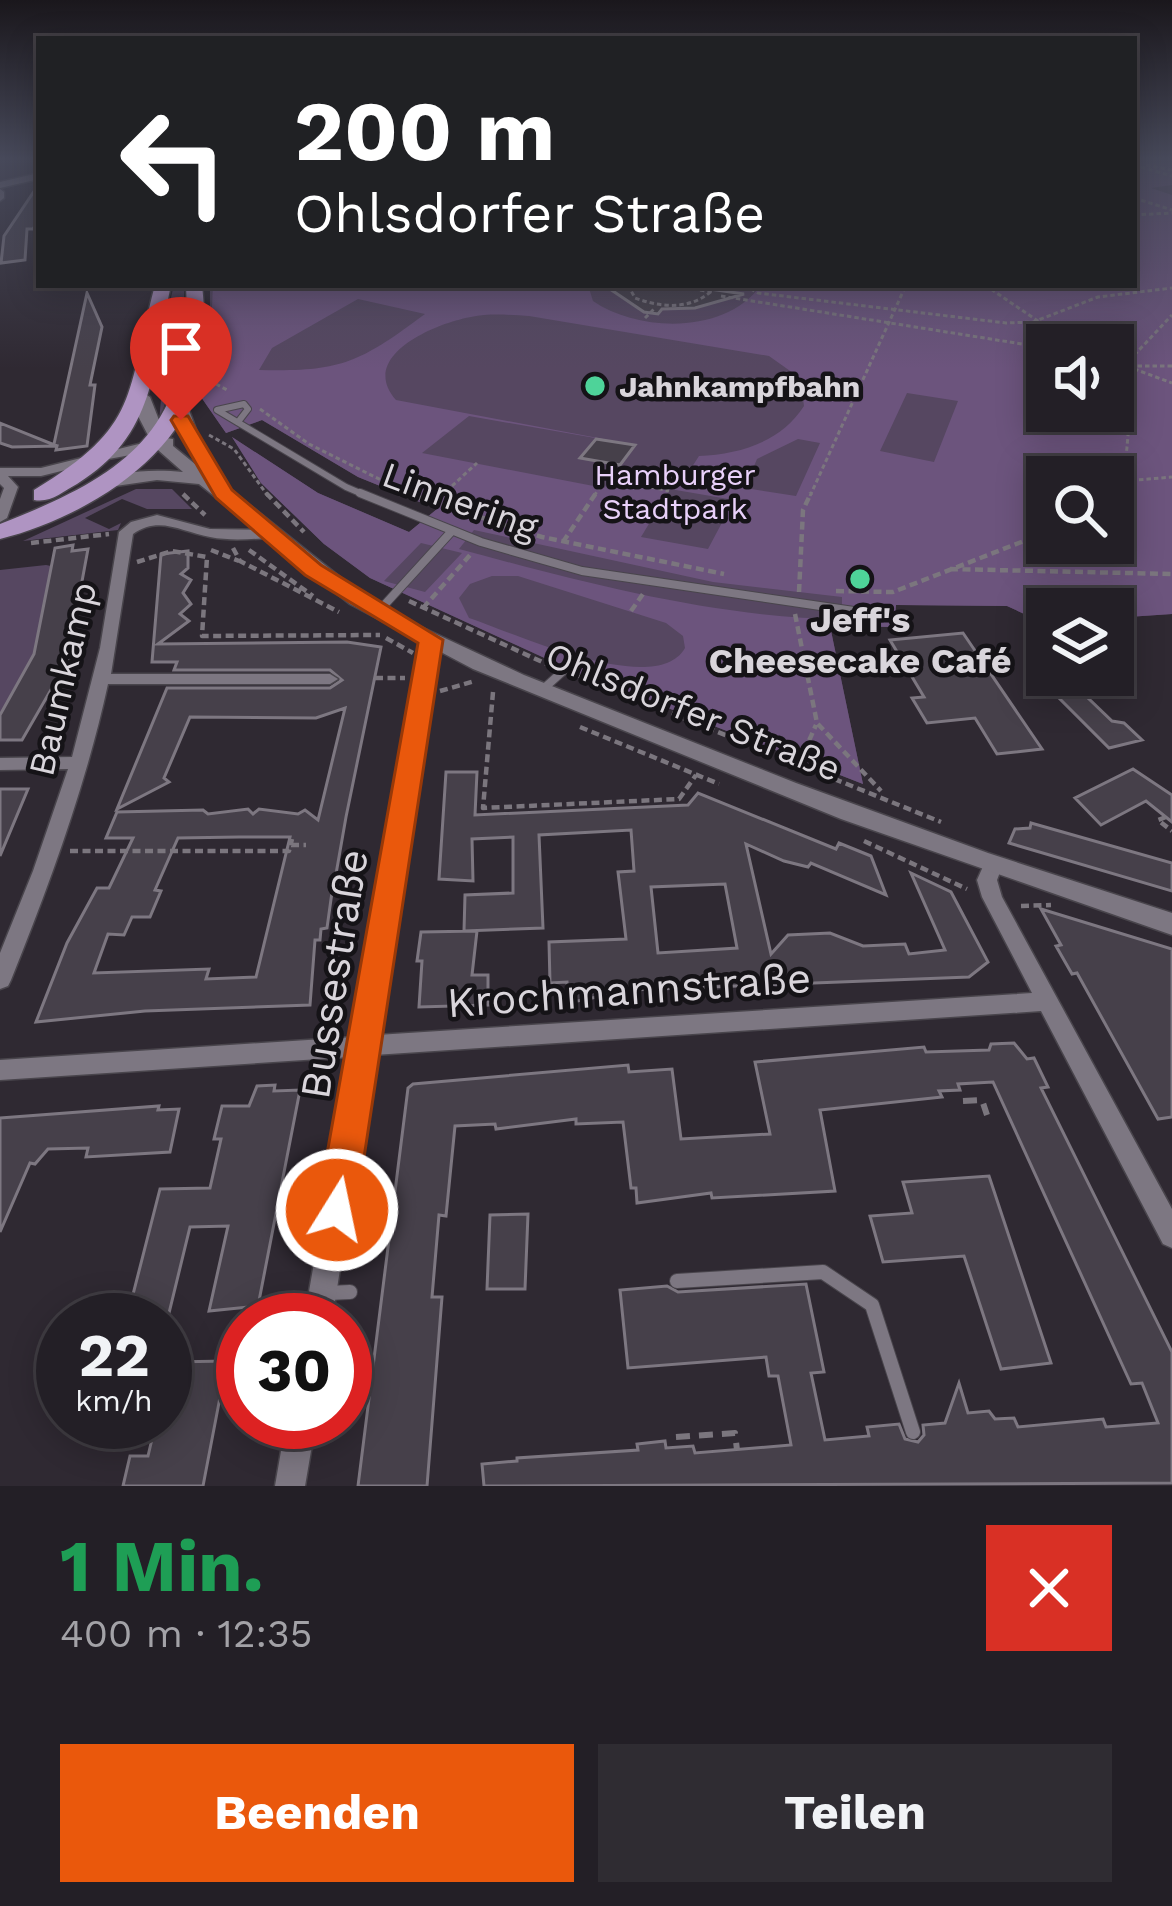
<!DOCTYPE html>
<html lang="de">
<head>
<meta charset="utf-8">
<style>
	body { margin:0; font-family:"Work Sans",sans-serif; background:#2f2c32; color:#f1f3f6; height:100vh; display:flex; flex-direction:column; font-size:45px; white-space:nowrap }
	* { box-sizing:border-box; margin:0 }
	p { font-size:39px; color:#a3a2a7 }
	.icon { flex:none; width:66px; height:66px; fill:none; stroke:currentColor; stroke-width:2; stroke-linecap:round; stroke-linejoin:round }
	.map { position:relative; height:1486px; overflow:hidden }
	.details { display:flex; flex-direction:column; background:#231f26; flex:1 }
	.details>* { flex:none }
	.top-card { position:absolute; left:36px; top:36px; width:1101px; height:252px; border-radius:0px; box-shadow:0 6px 30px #0003,0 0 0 3px #403d43; background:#202124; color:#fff; overflow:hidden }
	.controls { position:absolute; left:1026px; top:324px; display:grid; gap:24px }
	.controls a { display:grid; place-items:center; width:108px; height:108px; border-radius:0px; background:#231f26; box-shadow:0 6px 30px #0003,0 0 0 3px #403d43; font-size:60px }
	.speed { position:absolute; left:36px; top:1293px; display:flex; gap:24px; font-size:60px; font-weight:700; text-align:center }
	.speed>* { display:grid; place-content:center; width:156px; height:156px; border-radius:50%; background:#231f26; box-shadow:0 6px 30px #0003,0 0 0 3px #403d43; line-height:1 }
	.speed small { font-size:30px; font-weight:400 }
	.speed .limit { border:18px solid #d22; background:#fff; color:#111 }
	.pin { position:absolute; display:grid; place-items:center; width:102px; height:102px; color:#fff; margin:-123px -51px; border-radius:50% 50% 50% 0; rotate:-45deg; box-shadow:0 0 12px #0007 }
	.pin .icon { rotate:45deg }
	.me { position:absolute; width:132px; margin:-66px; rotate:10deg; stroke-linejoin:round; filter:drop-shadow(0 0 9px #0008) }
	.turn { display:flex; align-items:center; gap:42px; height:252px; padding:0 60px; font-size:54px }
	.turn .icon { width:156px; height:156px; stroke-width:2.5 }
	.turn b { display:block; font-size:84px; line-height:102px }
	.round { display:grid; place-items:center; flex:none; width:126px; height:126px; border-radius:0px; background:#2f2c32 }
	.summary { display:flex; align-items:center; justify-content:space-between; height:204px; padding:0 60px }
	h1 { font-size:72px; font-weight:700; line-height:90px; color:#1e9e55 }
	.action { display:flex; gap:24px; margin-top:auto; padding:24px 60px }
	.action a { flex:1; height:138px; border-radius:0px; background:#ea580c; color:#fff; font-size:48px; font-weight:700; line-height:138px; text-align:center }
	.action a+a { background:#2f2c32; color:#f1f3f6 }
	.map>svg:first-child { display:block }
</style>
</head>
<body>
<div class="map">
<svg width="1172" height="1486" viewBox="0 0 1172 1486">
	<rect width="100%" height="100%" fill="#2f2932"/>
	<path fill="#564761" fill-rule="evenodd" d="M1134,160H1172V614L1113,618V609H1047L1044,623L1007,606L896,605L894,627L830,626L863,784L573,671L370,578L324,544L261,483L232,437L318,493L409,532L437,509L358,477L262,420L226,433L201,397L210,350V285H1134ZM1047,345H1113V411H1047ZM1047,477H1113V543H1047Z
		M174,285H184V346L159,422L162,388L157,355Z
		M136,489H172L192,509H147L122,499L85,518L109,529L121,523L118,530L23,541Z
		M46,565L51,566L34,654L0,715V570Z"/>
	<path fill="#6c547d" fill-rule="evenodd" d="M1134,160H1172V185L1151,188L1172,195V614L1113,618V609H1047L1044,623L1007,606L896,605L894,627L830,626L863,784L573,671L370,578L324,544L261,483L232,437L318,493L409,532L437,509L358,477L262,420L226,433L201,397L210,350L213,285H588L593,301C640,333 727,334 761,285H1134ZM358,299L425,314C359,363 341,372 259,370L272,348ZM529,316L769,356L800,378L804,406C781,442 740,454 699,456L690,470L666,465L651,487L611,479L604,488L422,453L469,416L635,445L396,400C357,356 436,323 471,317C490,313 510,315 529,316ZM1047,345H1113V411H1047ZM907,393L958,401L934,462L880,451ZM798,439L820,443L796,496L745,488L757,459ZM1047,477H1113V543H1047ZM670,489L734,500L708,549L641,537ZM474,530L713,582L842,597V619C714,618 582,582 459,549ZM421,543L462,553L425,592L384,581ZM492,576H518L666,623L683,636L685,648C656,699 514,633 469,618L459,598L470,584Z"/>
	<path fill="#46404a" stroke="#7d7781" stroke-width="3" fill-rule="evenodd" d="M39,184V219L33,229H27L25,260L1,263L4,236Z
		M604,285H713L709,289L744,294L695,308L662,309L658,314L644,312Z
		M87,293L102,327L90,385H95L87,446L56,450L57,446L12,447L0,443V423L57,446L54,444Z
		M596,439L635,445L620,465L580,458Z
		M73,545L72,551L88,549L67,662L22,740H0V715L34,654L55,548Z
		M188,551V568L181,574L191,580L183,593L191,604L180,614L189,621L158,644L347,642L381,647L346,817L336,874L340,877L333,885L327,928L321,929L320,940H315L310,1005L145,1011L36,1022L67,943L97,888H109L133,838H106L117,812L203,810L208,814L248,809L253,814L259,809L298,814L305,810L318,820L345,708L316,718L190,717L164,778L169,782L117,809L167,688H330L342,680L330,670H174L177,662H152L161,554ZM239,837H290L256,977L206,979L209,969L94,973L108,934L124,935L132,917H150L161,891L155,890L178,838Z
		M963,633L1042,749L997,754L975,718L927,723L912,698L924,697L890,640Z
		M1036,675H1064L1112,721L1124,723L1142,740L1109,748Z
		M1133,769L1172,795V822L1146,801L1101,825L1075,798Z
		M446,772H477L475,815L688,805L698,793L836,849L839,843L871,856L886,895L811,863L808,867L784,861L746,844L771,954L788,935L830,933L863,946L905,944L909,954L945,950L911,873L951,892L988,962L969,977L631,990L568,1003L567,982L550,983L549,942L626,939L618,872L634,871L631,830L539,835L543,928L464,931L465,895L513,893V837L472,839L473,881L439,879ZM725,884L737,948L658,953L651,887Z
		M0,789H28L0,856Z
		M1031,823L1172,863V891L1009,843L1015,829L1030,828Z
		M1041,909L1172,949V1117L1158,1119L1077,973L1072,974L1056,946L1061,945Z
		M477,931L472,975H488V1005L419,1007L422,961H417L421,932Z
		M1014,1043L1027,1059L1034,1058L1048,1087L1041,1088L1172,1352V1483L484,1486L482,1464L517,1461V1458L638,1450L637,1444L665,1441L666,1448L693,1446L695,1453L791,1445L778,1376H769L766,1357L628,1368L620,1290L667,1286L678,1292L806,1284L824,1372L811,1373L825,1440L869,1436L867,1427L899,1424L905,1439L918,1442L924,1435L923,1425L945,1423L959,1383L968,1413L989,1411L995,1419L1014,1418L1018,1427L1103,1419L1106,1427L1158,1423L1142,1383L1131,1384L993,1082L958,1084L960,1090L939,1091L942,1097L820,1110L835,1191L712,1198L711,1193L637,1203L636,1188H631L623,1122L576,1124V1119L496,1129L495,1124L455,1126L446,1216L439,1215L432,1297H442L427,1486H358L408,1088L413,1084L628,1065L629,1072L672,1069L681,1139L770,1134L755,1062L924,1047L926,1052L989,1050L991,1044Z
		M275,1085L274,1091L300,1090L258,1306L209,1311L228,1226L190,1227L169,1313L128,1314L160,1189L210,1188L221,1139H214L222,1106H249L257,1086Z
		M159,1106L158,1110L179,1109L170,1152L86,1157L88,1148L48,1149L35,1164L30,1163L0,1232V1118Z
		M989,1176L1051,1363L1001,1369L964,1256L883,1262L870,1216L912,1213L903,1182Z
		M528,1214L525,1289H487L490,1215Z
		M227,1361L203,1486H123L130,1456H148L156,1422H165L170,1362Z"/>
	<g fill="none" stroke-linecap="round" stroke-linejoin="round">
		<g stroke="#49454c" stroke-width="8">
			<path id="service-far2" d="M238,422L248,409L244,404L217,410L346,487L367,496"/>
		</g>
		<g stroke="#49454c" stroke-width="10">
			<path id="service-far1" d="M360,493L481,542L582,571L895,617
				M378,612L451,532
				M542,690L581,655"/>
		</g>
		<g stroke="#49454c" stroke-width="16">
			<path id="service" d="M677,1281L823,1272L872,1305L913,1432
				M328,1293L350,1292"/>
		</g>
		<g stroke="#49454c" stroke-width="3">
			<path id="minor" d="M0,189L4,192V198L0,201Z
				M93,455L100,459L98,462L41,476H8L18,487L7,518L0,522V499L4,488L0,484V468H41Z
				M157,515L210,529L271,530L278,534L271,538C251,539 230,541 210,537C182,532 159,515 133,534L111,674H330L338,679L330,684H108C86,785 50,883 11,980L8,986L0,989V953L33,871L68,769L0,770V758L72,757L100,648L119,532L131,522Z
				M431,636L439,641L377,1035L1032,993L982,897L977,880L985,862H999L1002,867L997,880L1002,897L1172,1209V1248L1163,1244L1041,1011L374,1055L332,1320H304L350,1057L0,1080V1060L354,1037L423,641Z
				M286,1422H316L305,1486H275Z"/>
		</g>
		<g stroke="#49454c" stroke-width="3">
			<path id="tertiary" d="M39,173V179L0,188V182Z
				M142,392L150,397L166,438L173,439V446L201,469L177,430L172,407L180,402L188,407L200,441L232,491L345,581L419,626L524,675L796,783L988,853L1172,913V935L841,819L473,669L350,604L199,484L157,480L95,489L92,485C115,470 155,469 183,472L158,450L103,460L94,455L151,441L138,416L134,397Z"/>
		</g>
		<g stroke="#49454c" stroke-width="3">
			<path id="primary" d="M155,285H171C153,367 156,435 77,484C62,492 51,503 34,500V490C142,425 125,396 155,285Z
				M186,285H202C205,316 208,346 200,377C178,462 80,519 0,539V524C126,475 193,430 186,285Z"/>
		</g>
		<path stroke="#7b767e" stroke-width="3" stroke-dasharray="4.5 3" stroke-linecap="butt" d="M1134,165L1172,176
			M1146,165L1172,170
			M1134,198L1172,210
			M1134,215L1172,213
			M628,285L635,298C665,309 695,310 718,285
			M744,285L758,293L1006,323L1033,322L1098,297L1172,288
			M985,285L1073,345
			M700,290L713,292
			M721,296L1047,348
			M645,318L654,309
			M1113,361L1172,383
			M1124,366L1172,315
			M1130,366H1172
			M216,384L229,391
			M260,409L309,444L413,496
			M209,435L234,449L268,496
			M1124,481L1172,477
			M651,487L669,491
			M1113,491L1124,481L1131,401L1124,366
			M441,496L477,463
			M594,496L600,487
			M810,496L906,285"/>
		<path stroke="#7b767e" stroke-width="4.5" stroke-dasharray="8 4.5" stroke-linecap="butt" d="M266,493L304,532
			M406,493L542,537L724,574
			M183,494L205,515
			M435,501L444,493
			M563,542L596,493
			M31,543L109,534
			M233,548L240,561L339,612
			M211,550L239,561
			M249,550L313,596
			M137,562L172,551L207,557L202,636L380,635
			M950,569L1172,574
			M836,591L893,592L1047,532
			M799,592L803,510L811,493
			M409,601L551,666
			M423,608L471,554
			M631,611L643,594
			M795,614L817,723L881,791
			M386,638L413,653
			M579,676L941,822
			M375,678H405
			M440,691L475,681
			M493,692L483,808L679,799L696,775
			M580,727L719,784
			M799,763L816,725
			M1166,817L1158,820L1172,831
			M864,841L967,889
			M291,845H306
			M70,851H289L292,839
			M1021,906L1051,905"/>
		<path stroke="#7b767e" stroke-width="6" stroke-dasharray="14 9" stroke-linecap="butt" d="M963,1101L982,1100L987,1115
			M676,1437L735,1433L737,1450"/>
		<use href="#service-far2" stroke="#7d7782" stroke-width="6"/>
		<use href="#service-far1" stroke="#7d7782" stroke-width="8"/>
		<use href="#service" stroke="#7d7782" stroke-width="14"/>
		<use href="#minor" fill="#7d7782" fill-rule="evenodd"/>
		<use href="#tertiary" fill="#7d7782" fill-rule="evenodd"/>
		<use href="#primary" fill="#af94c2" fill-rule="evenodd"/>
	</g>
	<linearGradient id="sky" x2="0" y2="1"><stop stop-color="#1a171c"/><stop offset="0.43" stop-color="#47495a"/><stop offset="1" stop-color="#47495a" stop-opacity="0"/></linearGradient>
	<rect width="1172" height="369" fill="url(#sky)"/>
	<path fill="#ea580c" stroke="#983908" stroke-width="3" d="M174,416H188L232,490L321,565L443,640L356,1210L351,1224L337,1229L323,1224L317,1210L418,643L305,575L216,498L171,420Z"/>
	<g fill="#4ed399" stroke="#151317" stroke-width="4.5">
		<circle cx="595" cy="386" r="12"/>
		<circle cx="860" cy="579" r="12"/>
	</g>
	<g text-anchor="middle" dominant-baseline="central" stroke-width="9" stroke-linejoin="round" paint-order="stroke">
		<g font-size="30" font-weight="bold" fill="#d9d5db" stroke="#151317" text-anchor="start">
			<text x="619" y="386">Jahnkampfbahn</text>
		</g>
		<g font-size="30" fill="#e9d1fa" stroke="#151317">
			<text x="675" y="474">Hamburger<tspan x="675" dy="34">Stadtpark</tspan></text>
		</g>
		<g font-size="36" fill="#d9d5db" stroke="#151317">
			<text transform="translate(460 501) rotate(20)">Linnering</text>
			<text transform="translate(63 679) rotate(-77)">Baumkamp</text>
			<text transform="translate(693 712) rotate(22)">Ohlsdorfer Straße</text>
		</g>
		<g font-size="36" font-weight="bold" fill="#d9d5db" stroke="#151317">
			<text x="860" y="620">Jeff's<tspan x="860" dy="41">Cheesecake Café</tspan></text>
		</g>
		<g font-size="42" fill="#d9d5db" stroke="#151317">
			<text transform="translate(334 974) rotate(-81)">Bussestraße</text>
			<text transform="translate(629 990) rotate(-4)">Krochmannstraße</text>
		</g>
	</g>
</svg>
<div class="controls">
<a><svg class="icon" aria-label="sound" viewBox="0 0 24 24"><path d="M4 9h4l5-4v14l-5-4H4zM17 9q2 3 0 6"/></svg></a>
<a><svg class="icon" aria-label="search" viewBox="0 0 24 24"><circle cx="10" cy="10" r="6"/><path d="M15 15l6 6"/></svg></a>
<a><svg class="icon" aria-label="layers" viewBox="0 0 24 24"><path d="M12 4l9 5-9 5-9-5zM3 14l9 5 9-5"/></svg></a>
</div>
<div class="speed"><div>22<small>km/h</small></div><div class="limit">30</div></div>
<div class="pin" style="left:181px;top:420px;background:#d93025"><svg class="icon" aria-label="arrive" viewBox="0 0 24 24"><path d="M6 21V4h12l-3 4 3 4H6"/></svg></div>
<svg class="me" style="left:337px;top:1210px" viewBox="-20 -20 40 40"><circle r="17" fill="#ea580c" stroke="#fff" stroke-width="3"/><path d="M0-11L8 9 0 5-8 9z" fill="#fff"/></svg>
<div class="top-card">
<div class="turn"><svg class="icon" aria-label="left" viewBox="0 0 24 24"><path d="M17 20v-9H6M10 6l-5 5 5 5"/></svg><div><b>200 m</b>Ohlsdorfer Straße</div></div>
</div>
</div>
<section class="details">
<div class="summary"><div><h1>1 Min.</h1><p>400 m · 12:35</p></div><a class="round" style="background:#d93025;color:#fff"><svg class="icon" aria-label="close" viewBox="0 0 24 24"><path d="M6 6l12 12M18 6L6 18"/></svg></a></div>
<div class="action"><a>Beenden</a><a>Teilen</a></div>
</section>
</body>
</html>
